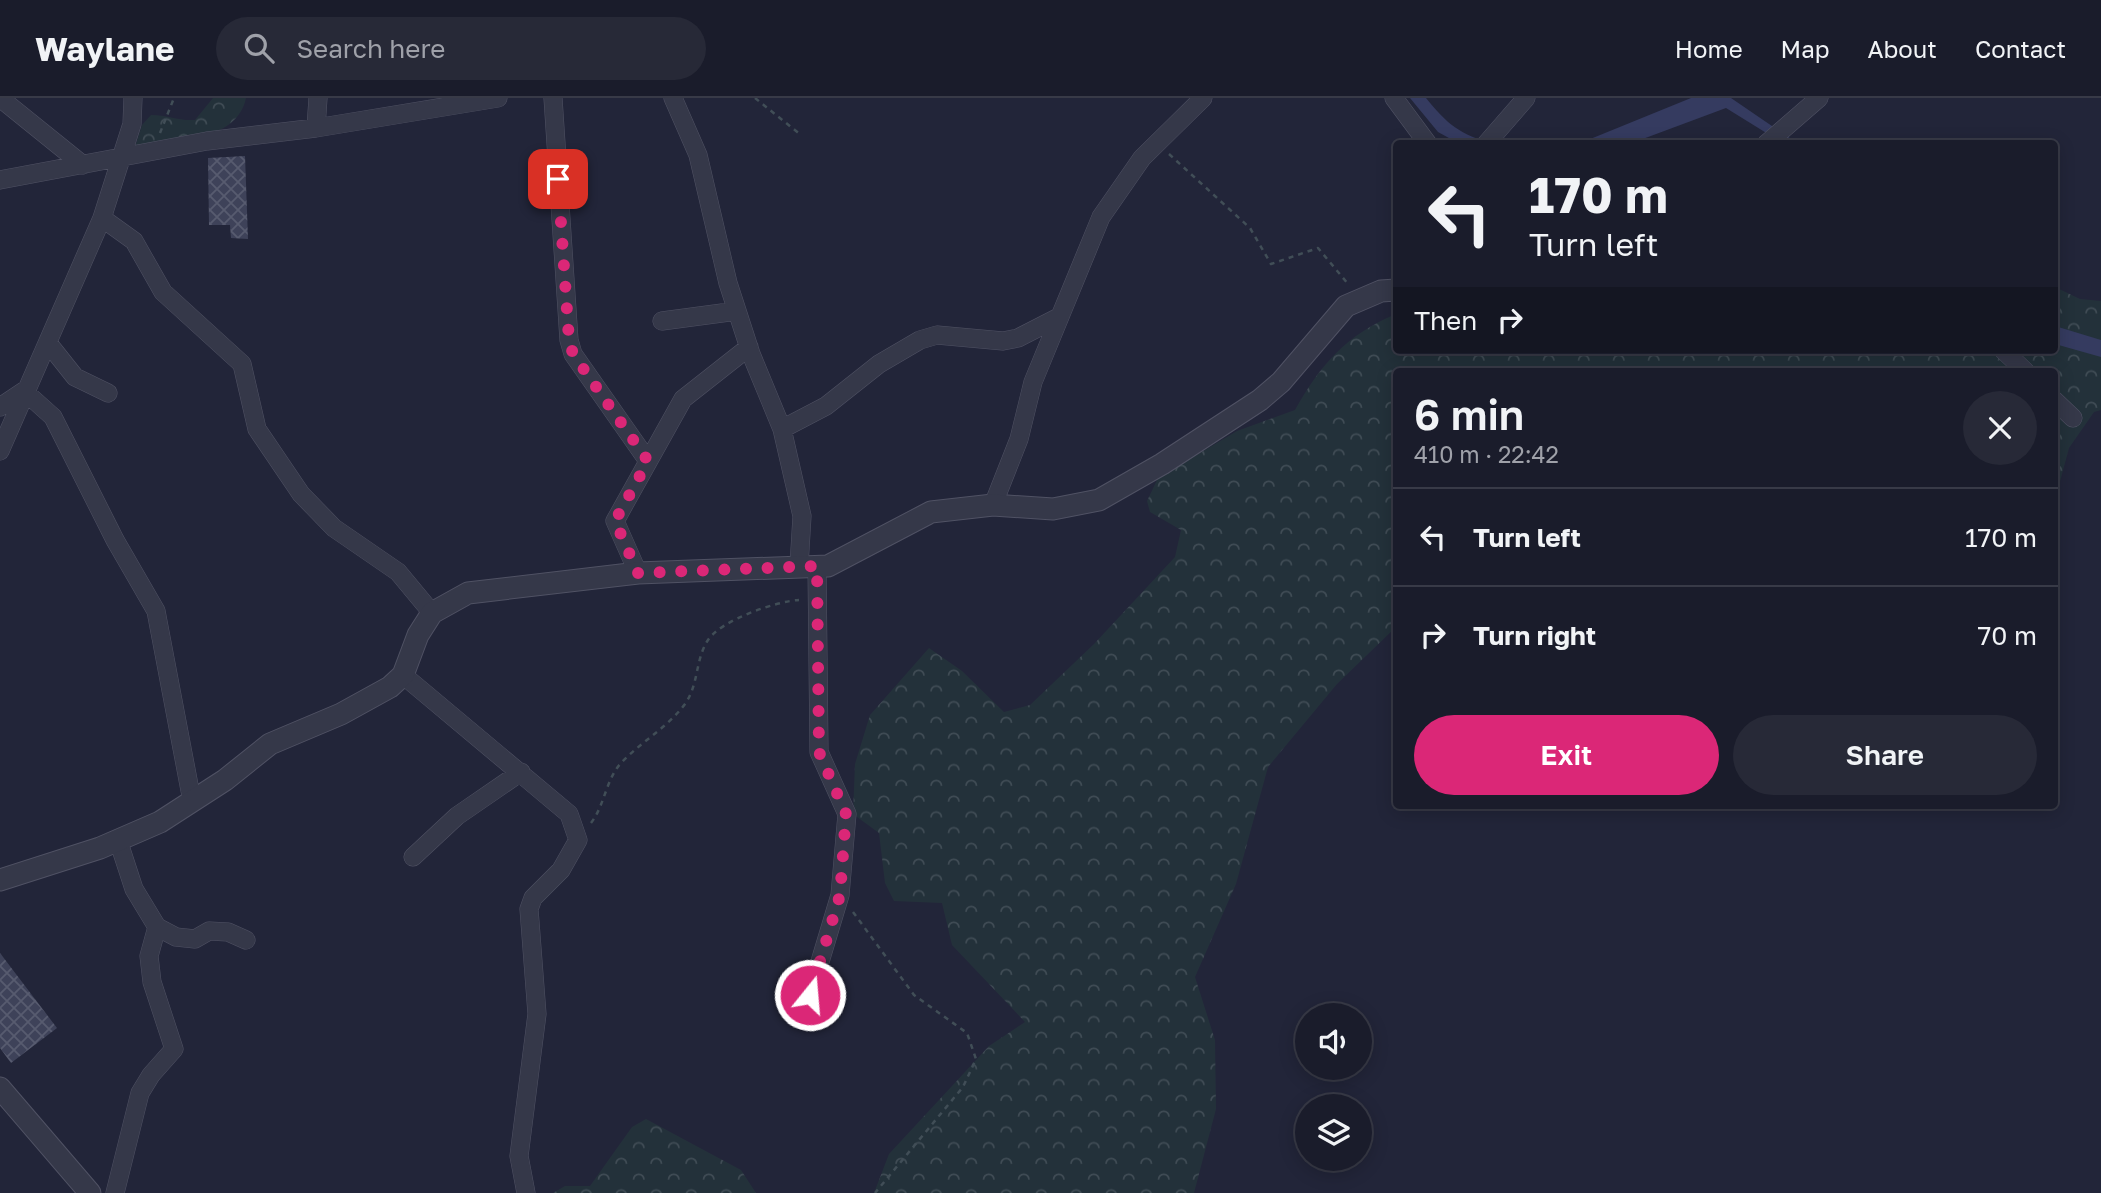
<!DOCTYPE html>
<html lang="en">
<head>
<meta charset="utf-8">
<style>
	body { margin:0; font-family:"Golos Text",sans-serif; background:#272937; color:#f1f3f6; height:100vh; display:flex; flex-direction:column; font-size:26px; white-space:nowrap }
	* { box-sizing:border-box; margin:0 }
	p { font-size:23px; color:#9fa1a9 }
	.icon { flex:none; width:38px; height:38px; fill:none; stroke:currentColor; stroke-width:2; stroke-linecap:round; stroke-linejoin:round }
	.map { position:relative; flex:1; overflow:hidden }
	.details { position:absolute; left:1393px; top:270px; width:665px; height:441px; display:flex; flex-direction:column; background:#1a1c2b; border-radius:7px; box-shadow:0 4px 18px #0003,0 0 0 2px #383a47 }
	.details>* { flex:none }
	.top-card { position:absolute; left:1393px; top:42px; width:665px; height:214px; border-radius:7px; box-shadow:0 4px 18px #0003,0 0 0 2px #383a47; background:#1a1c2b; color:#f1f3f6; overflow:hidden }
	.fabs { position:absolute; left:1295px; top:905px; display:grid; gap:14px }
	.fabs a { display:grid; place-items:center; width:77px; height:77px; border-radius:50%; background:#1a1c2b; box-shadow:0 4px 18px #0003,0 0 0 2px #383a47; font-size:35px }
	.pin { position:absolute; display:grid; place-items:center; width:60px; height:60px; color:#fff; margin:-30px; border-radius:14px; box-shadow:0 4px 10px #0006 }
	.me { position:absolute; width:77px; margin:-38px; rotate:17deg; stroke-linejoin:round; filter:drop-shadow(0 0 5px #0008) }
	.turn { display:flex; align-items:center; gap:24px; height:147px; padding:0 21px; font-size:32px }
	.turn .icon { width:91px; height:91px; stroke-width:2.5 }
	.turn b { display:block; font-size:49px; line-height:60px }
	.then { display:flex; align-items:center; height:66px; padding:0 21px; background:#0003; gap:14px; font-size:26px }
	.round { display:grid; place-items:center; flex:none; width:74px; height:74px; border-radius:37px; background:#272937 }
	.overview { display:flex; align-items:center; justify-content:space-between; height:119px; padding:0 21px }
	h1 { font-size:42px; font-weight:600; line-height:52px }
	.cta { display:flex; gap:14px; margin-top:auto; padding:14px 21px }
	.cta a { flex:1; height:80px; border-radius:42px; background:#db2777; color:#fff; font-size:28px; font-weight:600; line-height:80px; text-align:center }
	.cta a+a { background:#272937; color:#f1f3f6 }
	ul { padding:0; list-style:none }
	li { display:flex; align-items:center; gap:21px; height:98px; padding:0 21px; border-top:2px solid #383a47 }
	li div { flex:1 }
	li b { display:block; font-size:26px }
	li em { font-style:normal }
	header { display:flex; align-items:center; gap:42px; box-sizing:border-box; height:98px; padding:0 35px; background:#1a1c2b; border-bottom:2px solid #383a47 }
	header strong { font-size:33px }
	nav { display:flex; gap:38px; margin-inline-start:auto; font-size:24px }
	.search { width:490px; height:63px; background:#272937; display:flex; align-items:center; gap:18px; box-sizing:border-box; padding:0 24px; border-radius:38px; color:#9fa1a9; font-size:26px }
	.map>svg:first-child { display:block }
</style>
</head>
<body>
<header>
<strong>Waylane</strong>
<div class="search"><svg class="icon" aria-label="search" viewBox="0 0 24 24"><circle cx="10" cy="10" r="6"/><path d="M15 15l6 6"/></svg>Search here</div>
<nav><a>Home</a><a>Map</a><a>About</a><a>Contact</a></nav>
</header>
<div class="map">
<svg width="2101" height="1095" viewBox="0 0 2101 1095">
	<defs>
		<pattern id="forest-crowns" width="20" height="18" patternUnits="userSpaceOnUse" patternTransform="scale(1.75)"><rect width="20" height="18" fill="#23313a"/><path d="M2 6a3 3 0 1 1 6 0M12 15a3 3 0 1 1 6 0" fill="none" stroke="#404c55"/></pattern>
		<pattern id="building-cross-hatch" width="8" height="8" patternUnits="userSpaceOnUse" patternTransform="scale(1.75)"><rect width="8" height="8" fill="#3e4259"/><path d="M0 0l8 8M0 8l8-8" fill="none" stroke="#575b6f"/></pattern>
	</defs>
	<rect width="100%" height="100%" fill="#222539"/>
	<path fill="url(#forest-crowns)" d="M213,0H246C237,44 173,44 135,49L142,27L151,17C167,17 178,23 195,22Z
		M2055,189L2080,201L2101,203V312L2094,314L2069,350L2055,402L2054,273H1396V529L1337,586L1268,669L1236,786L1195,879L1215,942L1216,1011L1194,1095H874L889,1056L989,948L1025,924L952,847L942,805L894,803L885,785L879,735L853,716L855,666L870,617L929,550L962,573L1004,614L1030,607L1094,546L1175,459L1181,432L1150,414L1147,403L1158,380L1237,333L1295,312C1321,266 1346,237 1396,216V252H2054Z
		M646,1021L741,1072L756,1095H553L565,1088H590L632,1029Z"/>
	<path fill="#353b60" d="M1410,0H1426C1446,25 1461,38 1493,45H1458L1438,34Z
		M1691,0H1731L1797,45H1778L1768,36L1726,10L1632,45L1578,46Z
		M2055,228L2101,242V259L2055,246Z"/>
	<path fill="url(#building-cross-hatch)" d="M245,58L248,141L231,140L230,127H209L208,60Z
		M0,855L57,930L11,965L0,950Z"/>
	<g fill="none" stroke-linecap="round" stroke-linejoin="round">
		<g stroke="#505264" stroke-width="19">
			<path id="minor" d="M0,0L83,67
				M553,0L569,242L573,256L648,363
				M673,0L698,57L728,185L751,256L782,331L802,418L799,468
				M1394,0L1428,46
				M316,30L318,0
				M1486,46L1526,0
				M1766,46L1819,0
				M0,82L207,43L316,30L498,0
				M102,120L134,143L163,194L242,266L257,331L301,396L334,430L398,474L432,515
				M662,223L737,213
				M48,245L75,279L108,295
				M2003,252L2025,273
				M24,293L53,319L115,442L156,513L192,703
				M2054,302L2073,320
				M0,309L24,293
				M782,331L826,308L879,266L920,242L937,237L1003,243L1018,240L1059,219
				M0,353L102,120L132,26L133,0
				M993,407L1019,341L1033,284L1101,119L1142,60L1203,0
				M638,475L615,423L683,301L749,249
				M403,577L569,716L578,742L561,772L533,800L529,811L537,916L519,1058L526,1095
				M413,759L457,718L521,674
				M157,829L176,839L195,841L209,833L228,834L246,842
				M810,897L840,797L847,716L819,654L817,468
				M115,1095L140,995L151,977L174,951L152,884L149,858L157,829L134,791L118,742"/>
		</g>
		<g stroke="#505264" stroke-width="23">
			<path id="tertiary" d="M0,782L100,750L160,724L225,682L270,646L341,616L390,589L403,577L418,537L432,515L468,495L638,475L828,468L931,414L993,407L1053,411L1099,402L1162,366L1260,302L1281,284L1346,208L1381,193L1396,192
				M0,990L90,1095"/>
		</g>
		<path stroke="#414e57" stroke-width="2.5" stroke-dasharray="5 5" stroke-linecap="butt" d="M755,0L801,37
			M160,35L174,0
			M1169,56L1250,130L1271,166L1318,150L1349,187
			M591,725C605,707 606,680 622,664C642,643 667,630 685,606C699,586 695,562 708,542C721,522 777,503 799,502
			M853,814L914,897L967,935L976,961L963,989L875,1095"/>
		<use href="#minor" stroke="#353849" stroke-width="18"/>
		<use href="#tertiary" stroke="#353849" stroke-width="21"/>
	</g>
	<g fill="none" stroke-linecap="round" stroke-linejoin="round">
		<path stroke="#db2777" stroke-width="12" stroke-dasharray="0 21.6" d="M558,81L569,242L573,256L648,363L615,423L638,475L817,468L819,654L846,716L840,797L810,897"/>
	</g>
</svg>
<div class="fabs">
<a><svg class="icon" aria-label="sound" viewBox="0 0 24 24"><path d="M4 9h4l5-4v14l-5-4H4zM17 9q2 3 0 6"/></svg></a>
<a><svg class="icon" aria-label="layers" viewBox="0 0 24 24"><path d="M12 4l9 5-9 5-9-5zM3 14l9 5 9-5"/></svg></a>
</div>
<div class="pin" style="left:558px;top:81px;background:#d93025"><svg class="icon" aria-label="arrive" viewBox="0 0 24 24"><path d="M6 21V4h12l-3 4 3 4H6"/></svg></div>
<svg class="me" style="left:810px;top:897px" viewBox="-20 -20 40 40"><circle r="17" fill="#db2777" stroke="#fff" stroke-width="3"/><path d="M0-11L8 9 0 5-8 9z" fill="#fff"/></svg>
<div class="top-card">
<div class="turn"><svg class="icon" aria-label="left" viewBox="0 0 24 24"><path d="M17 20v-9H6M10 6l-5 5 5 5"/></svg><div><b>170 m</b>Turn left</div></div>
<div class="then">Then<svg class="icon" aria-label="right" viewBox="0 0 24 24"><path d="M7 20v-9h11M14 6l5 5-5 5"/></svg></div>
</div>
<section class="details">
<div class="overview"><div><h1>6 min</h1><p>410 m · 22:42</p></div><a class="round"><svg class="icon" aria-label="close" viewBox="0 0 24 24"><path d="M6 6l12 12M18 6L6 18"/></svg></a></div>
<ul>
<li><svg class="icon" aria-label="left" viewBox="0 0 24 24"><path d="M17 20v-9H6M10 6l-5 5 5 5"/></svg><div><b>Turn left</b></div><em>170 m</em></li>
<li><svg class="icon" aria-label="right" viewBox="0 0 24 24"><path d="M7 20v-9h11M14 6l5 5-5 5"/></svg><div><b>Turn right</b></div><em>70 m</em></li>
</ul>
<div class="cta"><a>Exit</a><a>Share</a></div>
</section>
</div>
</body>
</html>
